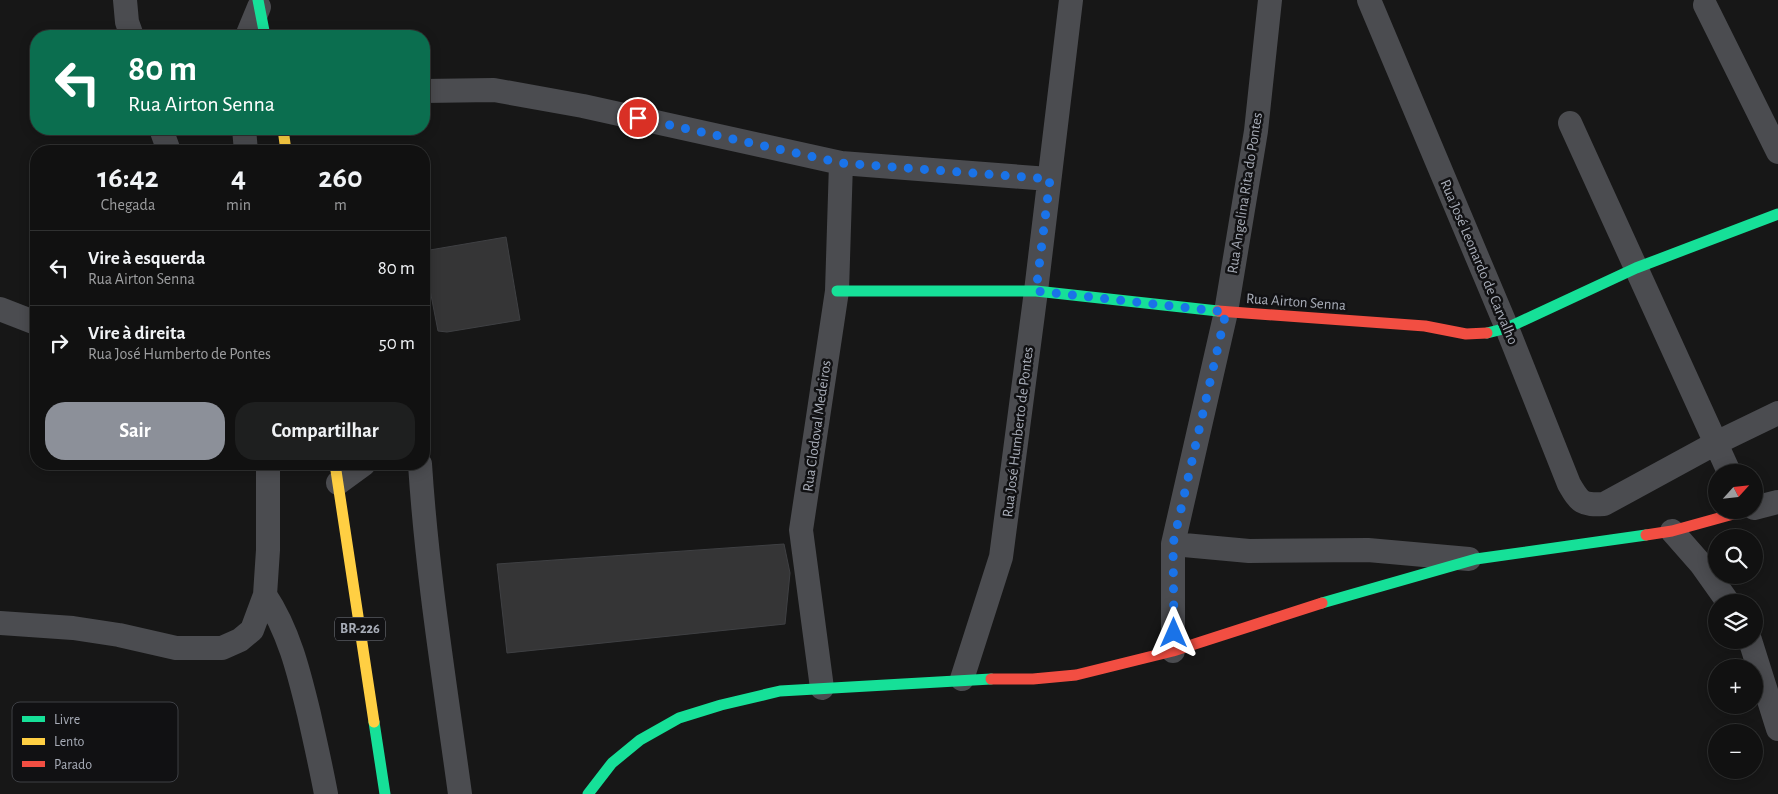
<!DOCTYPE html>
<html lang="pt">
<head>
<meta charset="utf-8">
<style>
	body { margin:0; font-family:"Alegreya Sans",sans-serif; background:#1e1f1f; color:#f1f3f6; height:100vh; display:flex; flex-direction:column; font-size:19px; white-space:nowrap }
	* { box-sizing:border-box; margin:0 }
	p { font-size:16px; color:#9c9d9f }
	.icon { flex:none; width:28px; height:28px; fill:none; stroke:currentColor; stroke-width:2; stroke-linecap:round; stroke-linejoin:round }
	.map { position:relative; flex:1; overflow:hidden }
	.drawer { position:absolute; left:30px; top:145px; width:400px; height:325px; display:flex; flex-direction:column; background:#111; border-radius:20px; box-shadow:0 2px 12px #0003,0 0 0 1px #303131 }
	.drawer>* { flex:none }
	.top-card { position:absolute; left:30px; top:30px; width:400px; height:105px; border-radius:20px; box-shadow:0 2px 12px #0003,0 0 0 1px #303131; background:#0b6e4f; color:#fff; overflow:hidden }
	.needle { width:32px; rotate:63deg }
	.buttons { position:absolute; left:1708px; top:464px; display:grid; gap:10px }
	.buttons a { display:grid; place-items:center; width:55px; height:55px; border-radius:50%; background:#111; box-shadow:0 2px 12px #0003,0 0 0 1px #303131; font-size:25px }
	.pin { position:absolute; display:grid; place-items:center; width:42px; height:42px; color:#fff; margin:-21px; border:2px solid #fff; border-radius:50%; box-shadow:0 1px 5px #0007 }
	.me { position:absolute; width:55px; margin:-28px; rotate:0deg; stroke-linejoin:round; filter:drop-shadow(0 0 4px #0008) }
	.turn { display:flex; align-items:center; gap:18px; height:105px; padding:0 15px; font-size:22px }
	.turn .icon { width:65px; height:65px; stroke-width:2.5 }
	.turn b { display:block; font-size:35px; line-height:42px }
	.eta { display:flex; justify-content:space-evenly; align-items:center; height:85px; text-align:center }
	.eta b { font-size:30px; font-weight:700; line-height:35px }
	.button { display:flex; gap:10px; margin-top:auto; padding:10px 15px }
	.button a { flex:1; height:58px; border-radius:20px; background:#8c9099; color:#fff; font-size:20px; font-weight:700; line-height:58px; text-align:center }
	.button a+a { background:#1e1f1f; color:#f1f3f6 }
	ul { padding:0; list-style:none }
	li { display:flex; align-items:center; gap:15px; height:75px; padding:0 15px; border-top:1px solid #303131 }
	li div { flex:1 }
	li b { display:block; font-size:19px }
	li em { font-style:normal }
	.map>svg:first-child { display:block }
</style>
</head>
<body>
<div class="map">
<svg width="1778" height="794" viewBox="0 0 1778 794">
	<rect width="100%" height="100%" fill="#171717"/>
	<path fill="#353536" stroke="#3f4043" d="M506,237L520,320L447,332L438,331L424,259V251Z
		M784,544L790,573L785,624L507,653L497,564Z"/>
	<g fill="none" stroke-linecap="round" stroke-linejoin="round">
		<path stroke="#4b4c50" stroke-width="24" d="M125,0L127,22L132,36
			M1369,0L1507,328L1569,484C1580,503 1582,505 1604,504L1716,443L1778,413
			M1705,5L1778,152
			M247,36L259,7
			M424,91L494,90L583,106L841,163L1049,179
			M1570,123L1729,472
			M161,129L169,151
			M244,129L246,151
			M0,309L36,323
			M420,464C427,574 445,684 460,794
			M338,483L364,464
			M1754,508L1778,502
			M1672,531L1701,564L1728,602
			M1173,544L1249,551L1368,550L1469,559
			M265,595C289,631 299,673 309,714C315,741 321,767 326,794
			M0,623L73,628L119,635L176,648H222L240,640L252,630L265,595L268,550V464
			M1750,640L1778,729
			M1173,651V544L1226,312L1256,131L1270,0
			M962,679L1001,557L1036,291L1071,0
			M822,688L801,530L837,291L841,163"/>
		<path stroke="#16e098" stroke-width="11" d="M258,0L265,36
			M837,291H1036L1218,311
			M1487,333L1507,328L1636,268L1778,214
			M1322,603L1476,559L1646,535
			M374,722L385,794
			M588,794L612,763L640,740L679,718L721,705L780,691L991,679"/>
		<path stroke="#ffcf43" stroke-width="11" d="M283,129L286,151
			M335,464L374,722"/>
		<path stroke="#f24e42" stroke-width="11" d="M1218,311L1425,326L1466,334L1487,333
			M1646,535L1672,531L1748,510
			M991,679H1033L1076,675L1173,651L1322,603"/>
	</g>
	<g fill="none" stroke-linecap="round" stroke-linejoin="round">
		<path stroke="#1a73e8" stroke-width="9" stroke-dasharray="0 16.2" d="M638,118L841,163L1050,179L1036,291L1226,312L1173,544L1174,633"/>
	</g>
	<g text-anchor="middle" dominant-baseline="central" stroke-width="5" stroke-linejoin="round" paint-order="stroke">
		<rect fill="#111113" stroke="#7b7e86" stroke-width="1" x="335" y="617.5" width="50" height="23" rx="4"/>
		<g font-size="14" font-weight="bold" fill="#a8adb8">
			<text x="360" y="629">BR-226</text>
		</g>
		<g font-size="15" fill="#a8adb8" stroke="#111113">
			<text transform="translate(1245 193) rotate(-81)">Rua Angelina Rita do Pontes</text>
			<text transform="translate(1479 262) rotate(67)">Rua José Leonardo de Carvalho</text>
			<text transform="translate(1296 302) rotate(4)">Rua Airton Senna</text>
			<text transform="translate(817 426) rotate(-82)">Rua Clodoval Medeiros</text>
			<text transform="translate(1018 432) rotate(-83)">Rua José Humberto de Pontes</text>
		</g>
	</g>
	<rect x="12" y="702" width="166" height="80" rx="8" fill="#111113" stroke="#3e4045" stroke-width="1"/>
	<rect x="22" y="716" width="23" height="6" fill="#16e098"/>
	<rect x="22" y="738" width="23" height="7" fill="#ffcf43"/>
	<rect x="22" y="761" width="23" height="6" fill="#f24e42"/>
	<g font-size="14" fill="#a8adb8">
		<text x="54" y="724">Livre</text>
		<text x="54" y="746">Lento</text>
		<text x="54" y="769">Parado</text>
	</g>
</svg>
<div class="buttons">
<a><svg class="needle" viewBox="-14 -14 28 28"><path d="M0-13l5 13h-10z" fill="#e53935"/><path d="M0 13l5-13h-10z" fill="#9c9d9f"/></svg></a>
<a><svg class="icon" aria-label="search" viewBox="0 0 24 24"><circle cx="10" cy="10" r="6"/><path d="M15 15l6 6"/></svg></a>
<a><svg class="icon" aria-label="layers" viewBox="0 0 24 24"><path d="M12 4l9 5-9 5-9-5zM3 14l9 5 9-5"/></svg></a>
<a>+</a>
<a>−</a>
</div>
<div class="pin" style="left:638px;top:118px;background:#d93025"><svg class="icon" aria-label="arrive" viewBox="0 0 24 24"><path d="M6 21V4h12l-3 4 3 4H6"/></svg></div>
<svg class="me" style="left:1174px;top:633px" viewBox="-20 -20 40 40"><path d="M0-17L14 15 0 8-14 15z" fill="#1a73e8" stroke="#fff" stroke-width="4"/></svg>
<div class="top-card">
<div class="turn"><svg class="icon" aria-label="left" viewBox="0 0 24 24"><path d="M17 20v-9H6M10 6l-5 5 5 5"/></svg><div><b>80 m</b>Rua Airton Senna</div></div>
</div>
<section class="drawer">
<div class="eta">
<div><b>16:42</b><p>Chegada</p></div>
<div><b>4</b><p>min</p></div>
<div><b>260</b><p>m</p></div>
</div>
<ul>
<li><svg class="icon" aria-label="left" viewBox="0 0 24 24"><path d="M17 20v-9H6M10 6l-5 5 5 5"/></svg><div><b>Vire à esquerda</b><p>Rua Airton Senna</p></div><em>80 m</em></li>
<li><svg class="icon" aria-label="right" viewBox="0 0 24 24"><path d="M7 20v-9h11M14 6l5 5-5 5"/></svg><div><b>Vire à direita</b><p>Rua José Humberto de Pontes</p></div><em>50 m</em></li>
</ul>
<div class="button"><a>Sair</a><a>Compartilhar</a></div>
</section>
</div>
</body>
</html>
